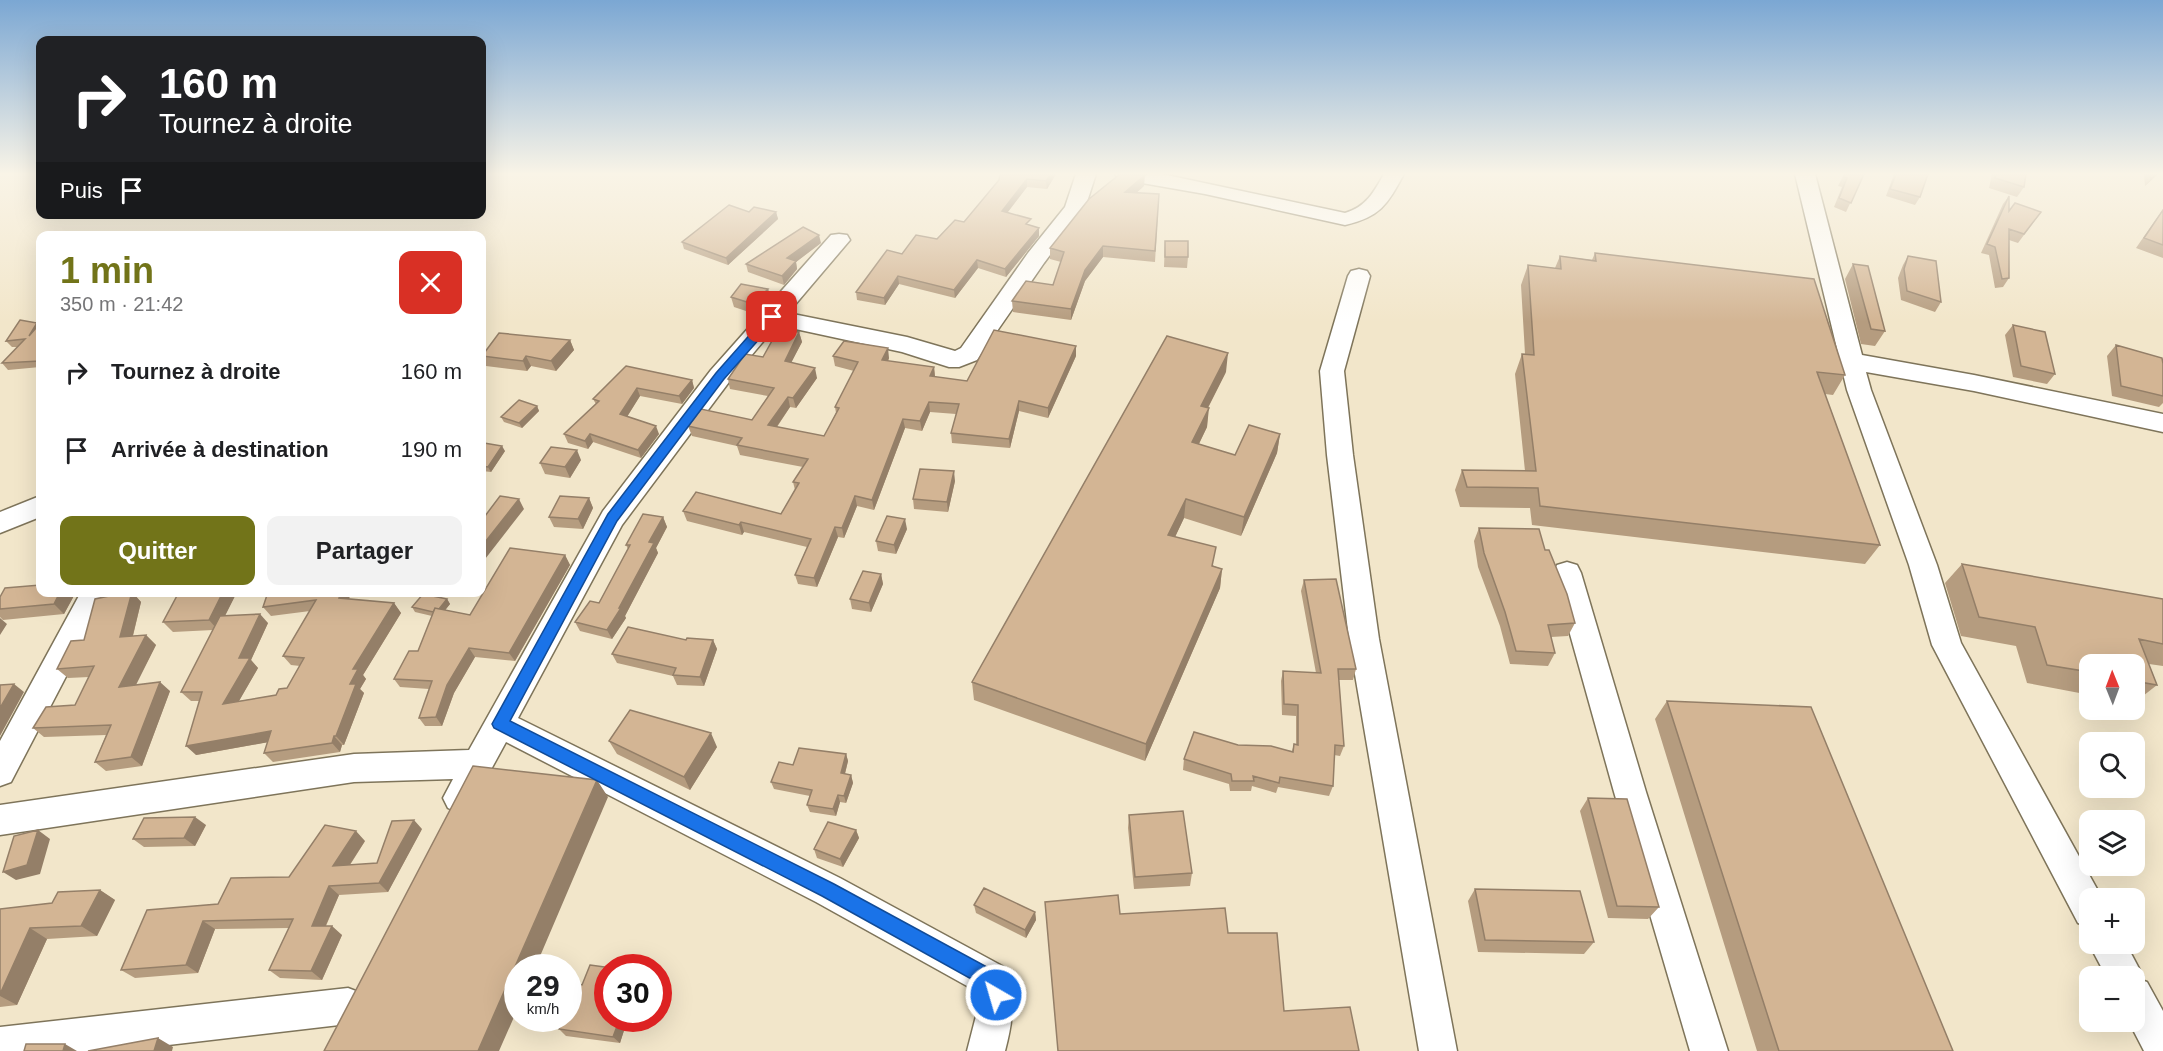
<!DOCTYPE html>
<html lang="fr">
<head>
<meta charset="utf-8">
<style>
	body { margin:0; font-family:Arial,sans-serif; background:#f2f2f2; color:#202124; height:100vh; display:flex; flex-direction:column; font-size:22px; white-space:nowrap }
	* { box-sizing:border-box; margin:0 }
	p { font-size:20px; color:#757577 }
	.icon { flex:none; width:33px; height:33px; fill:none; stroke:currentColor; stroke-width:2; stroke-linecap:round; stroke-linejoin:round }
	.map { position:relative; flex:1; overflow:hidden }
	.side { position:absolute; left:36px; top:231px; width:450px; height:366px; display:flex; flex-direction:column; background:#fff; border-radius:12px; box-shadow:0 6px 24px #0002 }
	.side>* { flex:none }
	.guide { position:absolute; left:36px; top:36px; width:450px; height:183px; border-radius:12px; box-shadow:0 6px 24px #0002; background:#202124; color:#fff; overflow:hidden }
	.needle { width:39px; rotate:359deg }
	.buttons { position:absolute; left:2079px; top:654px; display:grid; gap:12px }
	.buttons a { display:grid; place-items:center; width:66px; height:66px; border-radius:12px; background:#fff; box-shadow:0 6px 24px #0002; font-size:30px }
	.speed { position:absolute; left:504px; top:954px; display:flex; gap:12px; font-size:30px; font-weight:700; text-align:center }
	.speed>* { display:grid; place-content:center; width:78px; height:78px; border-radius:50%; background:#fff; box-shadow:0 6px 24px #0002; line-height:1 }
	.speed small { font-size:15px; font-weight:400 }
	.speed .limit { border:9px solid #d22; background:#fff; color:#111 }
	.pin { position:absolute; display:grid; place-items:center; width:51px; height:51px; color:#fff; margin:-26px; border-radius:12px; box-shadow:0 3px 9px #0006 }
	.me { position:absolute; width:66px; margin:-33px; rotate:322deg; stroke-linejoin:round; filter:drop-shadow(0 0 4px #0008) }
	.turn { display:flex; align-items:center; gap:21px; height:126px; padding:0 24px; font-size:27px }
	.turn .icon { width:78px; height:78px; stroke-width:2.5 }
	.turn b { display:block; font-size:42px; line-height:51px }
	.then { display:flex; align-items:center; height:57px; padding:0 24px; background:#0003; gap:12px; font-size:22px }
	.round { display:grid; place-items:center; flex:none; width:63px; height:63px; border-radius:12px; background:#f2f2f2 }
	.headline { display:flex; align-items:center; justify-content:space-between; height:102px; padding:0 24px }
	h1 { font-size:36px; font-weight:600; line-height:45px; color:#727419 }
	.action { display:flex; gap:12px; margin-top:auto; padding:12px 24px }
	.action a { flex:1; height:69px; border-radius:12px; background:#727419; color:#fff; font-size:24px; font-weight:600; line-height:69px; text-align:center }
	.action a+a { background:#f2f2f2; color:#202124 }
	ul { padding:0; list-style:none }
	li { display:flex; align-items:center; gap:18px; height:78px; padding:0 24px }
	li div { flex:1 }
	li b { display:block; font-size:22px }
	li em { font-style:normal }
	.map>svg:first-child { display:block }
</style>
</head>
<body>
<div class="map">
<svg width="2163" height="1051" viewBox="0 0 2163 1051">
	<rect width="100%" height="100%" fill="#f2e6ca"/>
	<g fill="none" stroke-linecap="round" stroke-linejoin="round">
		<g stroke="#7e745a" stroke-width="3">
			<path id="minor" d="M1076,174H1096L1085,208L1044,263L977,360L959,367H949L902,352L777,325L729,382L622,525L518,718L840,878L1004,967C1016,997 1013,1021 1005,1051H967L976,1016V991L816,902L506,742L470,808L459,813L448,808L443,798L453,779L354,782L0,835V805L354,754L469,750L603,511L711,370L831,235L839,234L847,235L850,240L788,313L907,337L955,351L961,348L1028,253L1065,207Z
				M1115,174H1162L1345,213C1366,207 1374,192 1384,174H1404C1387,205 1380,217 1345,225L1205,194L1125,180L1118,178Z
				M1795,174H1815L1862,355L1974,375L2163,414V432L1974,391L1866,372L1871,390L1937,565L1961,643L2102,898H2090V927L2078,923L1932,645L1909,565L1847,390Z
				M1359,269L1367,271L1370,276L1344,371L1353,455L1379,639L1457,1051H1419L1349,639L1327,455L1320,371L1348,276L1351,271Z
				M40,496V517L0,533V512Z
				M1567,562L1577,565L1581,573L1646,792L1728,1051H1690L1614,792L1553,573L1557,565Z
				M81,592H110L11,782L0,786V741Z
				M2089,944H2126L2143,976L2141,980L2147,982L2163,1011V1051H2144L2129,1022H2134V976H2106Z
				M348,988L361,993L366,1006L361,1019L348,1024L117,1051H0V1027Z"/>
		</g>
		<use href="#minor" fill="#fff" fill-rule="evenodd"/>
	</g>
	<path fill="#b59c7f" d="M1056,174L1047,189L1027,187L1008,212L1031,226L1039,236L1006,277L978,268L955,298L899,284L885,305L857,300L856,292L902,254L937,239L964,222L999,180Z
		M1844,174H1864L1846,212L1834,207L1842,187L1838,186Z
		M1894,174H1928L1920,197L1915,205L1886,196Z
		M1992,174H2026L2024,187L2017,197L1989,188Z
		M2144,174H2158L2145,186Z
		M1144,186L1136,193L1159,194L1155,262L1103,257L1085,281L1071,320L1013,312L1012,301L1053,285L1061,262L1050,259V248Z
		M2009,196V211L2041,212L2018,243L2009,240V278L2003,287L1995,288L1989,255L1981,253L2003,204Z
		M2163,209V258L2136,248Z
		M749,212H776L778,219L728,265L684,249L682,242Z
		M1165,241L1188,257L1187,268L1164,267Z
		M821,243L796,262L797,269L784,285L748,272L746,264Z
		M1595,253L1845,375L1833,395L1825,394L1880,545L1865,564L1532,525L1530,508L1460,507L1455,490L1462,470L1525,471L1515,374L1522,354H1525L1521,285L1528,265L1555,268L1560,256L1592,260Z
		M1908,256L1941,302L1935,312L1901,300L1898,278L1903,265Z
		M1853,264L1885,331L1875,346L1861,344L1845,279Z
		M768,289L771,299L755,314L734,307L731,297Z
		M2013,325L2055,374L2047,384L2013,377L2005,335Z
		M40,327V367L8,370L2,363L18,347H12L6,341Z
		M799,332L802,342L791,362L817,378L796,408L790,407L777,427L824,436L836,413L835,407L854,371L835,366L833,356L889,358L888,361L934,367L935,377L967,381L1076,356L1048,418L1019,411L1010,448L952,443L951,433L956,414L930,412L922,431L905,428L874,510L857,506L844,538L838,537L817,587L798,584L795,575L807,547L744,532L742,535L687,521L683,511L781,514L795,490L793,482L803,467L740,455L737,446L692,436L688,426L752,420L768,396L730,389L728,379L763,357Z
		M570,340L574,350L556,371L531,366L527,371L486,366L482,358V356Z
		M2116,345L2163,364V403L2159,407L2112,396L2107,356Z
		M626,366L692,380L694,388L682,404L640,396L627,417L659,434L641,458L593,442L588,449L568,443L564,434L596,404L593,399Z
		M1226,372L1208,408L1207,427L1199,444L1235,455L1280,434L1277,453L1241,536L1184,518L1175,537L1214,566L1222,569L1220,588L1145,761L974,700L972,682Z
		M537,406L539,411L522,428L504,422L501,417Z
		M482,447L505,451L491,472L482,471Z
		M581,460L570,478L545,474L540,463Z
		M955,481L948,512L914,509L913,499Z
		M589,498L593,508L583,529L554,527L549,517Z
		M663,517L667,527L656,548L658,553L625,616L626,618L612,639L580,631L575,622L599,603L628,549L626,545Z
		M1479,528L1545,550L1575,623L1568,636L1551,637L1555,653L1548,666L1510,664L1500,626L1478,567L1474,541Z
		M907,529L896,554L878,551L876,541Z
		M565,555L570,565L515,661L475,657L454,693L442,726H425L419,718L429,689L400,687L394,679L418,651L432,616L415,612L412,607L447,599L450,604L445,610L470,615Z
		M1962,564L2163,599V666L2149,664L2157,685L2134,703V664H2090V695L2027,683L2016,646L1961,636L1945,583Z
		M881,574L883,584L871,612L852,609L850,599Z
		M1304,580L1356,669L1353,680H1339L1344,746L1340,756L1334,755L1333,786L1329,796L1278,787L1276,793L1252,786L1251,791H1230L1229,784L1183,770L1184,759L1238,745L1292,751L1294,744L1296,745V716L1282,715L1281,681L1283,671L1316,673L1301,591Z
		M40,592H76L64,614L3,620L0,617V597Z
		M128,592H132L141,602L133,636L146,635L156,645L135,685L170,691L142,766L106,771L95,762L106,735L44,737L33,728L75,705L89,677L68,678L57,669Z
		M237,592L225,615L268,623L251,660L258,668L239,701L276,695L287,688L300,666L291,665L283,656L310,611L271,616L263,607L268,592H351L349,599L394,603L401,613L363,675L366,679L360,689L364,693L344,745H342L340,752L273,762L264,753L268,742L196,755L199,701H191L181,692L213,630L173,632L163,622Z
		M686,640H713L717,649L704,686L677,685L673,676L617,663L612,654Z
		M1667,701L1953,1051H1757L1655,719Z
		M609,741L717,747L690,790L617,754Z
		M846,754L848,761L845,774L851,775L853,783L846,803L840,802L836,816L810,812L807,805L810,796L774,789L771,782L793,765Z
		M1588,798L1659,907L1648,919L1608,918L1580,811Z
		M1129,815L1192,873L1190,886L1134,889L1128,828Z
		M206,825L195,846L144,847L133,839Z
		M422,829L388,892L339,895L326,926L342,935L322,980L280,978L269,970L289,928L215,929L198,973L135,978L121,970L218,904L289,877L365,841L350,865L377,863Z
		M856,830L859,838L843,867L817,858L814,849Z
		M1475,889L1594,942L1584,954L1478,952L1468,901Z
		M100,890L115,900L97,936L47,939L17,1005L0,1007V909L52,903Z
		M974,905L1035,912L1036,920L1026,938L976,913Z
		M608,1018H628L620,1043L566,1036L559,1029Z"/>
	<path fill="#947f68" d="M1051,174H1056L1047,189L1046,181Z
		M2156,174H2158L2145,186L2151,179Z
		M1145,175L1144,186L1125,203V192Z
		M1027,179V187L1003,218L1002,211Z
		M776,212L778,219L728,265L726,258Z
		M1039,228V236L1006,277L1005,269Z
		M819,235L821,243L796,262L797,269L784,285L782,276L787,258Z
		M1103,246V257L1085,281L1071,320V309L1085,270Z
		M977,260L978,268L955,298L954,290Z
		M898,276L899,284L885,305L884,298Z
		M768,289L771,299L755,314L753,304Z
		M37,323L40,327L29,336Z
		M799,332L802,342L787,371L785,361Z
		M570,340L574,350L556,371L551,361Z
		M1076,346V356L1048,418V408Z
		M888,348L889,358L884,370L882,360Z
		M1228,353L1226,372L1199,425L1201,406Z
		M526,356L531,366L527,371L523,361Z
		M934,367L935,377L930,376Z
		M815,368L817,378L796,408L793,398Z
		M692,380L694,388L682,404L679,396Z
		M637,388L640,396L623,423L620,414Z
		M788,397L790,407L771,435L768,425Z
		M1019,401V411L1010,448L1009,439Z
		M929,402L930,412L922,431L920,421Z
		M537,406L539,411L522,428L519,423Z
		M1209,408L1207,427L1190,462L1192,442Z
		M903,419L905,428L874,510L872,500Z
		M656,426L659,434L641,458L638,450Z
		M590,434L593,442L588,449L585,441Z
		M1280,434L1277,453L1241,536L1244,517Z
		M502,446L505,451L491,472L488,467Z
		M577,450L581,460L570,478L565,467Z
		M954,471L955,481L948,512L947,502Z
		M855,496L857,506L844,538L842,528Z
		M589,498L593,508L583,529L578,519Z
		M519,499L524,509L482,563V546Z
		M1186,499L1184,518L1167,554L1168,535Z
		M663,517L667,527L656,548L658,553L625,616L626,618L612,639L607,630L619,608L649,542Z
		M905,519L907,529L896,554L894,545Z
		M741,522L744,532L742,535L739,525Z
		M835,527L838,537L817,587L814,578Z
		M565,555L570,565L515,661L509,653Z
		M1222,569L1220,588L1145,761L1146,744Z
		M881,574L883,584L871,612L869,603Z
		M60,592H76L64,614L54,604Z
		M132,592L141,602L130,647L120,637Z
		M223,592H237L218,630L209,620Z
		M341,592H351L346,608L339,598Z
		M447,599L450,604L439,618L436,613Z
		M394,603L401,613L363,675L366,679L360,689L364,693L344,745L336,736L350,684L353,669Z
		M260,614L268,623L251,660L258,668L232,713L223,704L239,658Z
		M0,618L7,624L0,635Z
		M146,635L156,645L130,697L119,687Z
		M713,640L717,649L704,686L700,677Z
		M469,648L475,657L454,693L442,726L436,717L447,685Z
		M160,682L170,691L142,766L131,757Z
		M14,684L24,692L0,736V708Z
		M271,731L280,740L196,755L186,746Z
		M711,733L717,747L690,790L684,777Z
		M334,736L342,745L340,752L332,743Z
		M846,754L848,761L843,781L841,773Z
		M851,775L853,783L846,803L844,796Z
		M597,780L608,797L535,968H518V1008L499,1051H478Z
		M838,795L840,802L836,816L833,809Z
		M195,817L206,825L195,846L184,838Z
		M414,820L422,829L388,892L379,883Z
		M38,830L50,839L40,874L16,880L3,872Z
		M856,830L859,838L843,867L840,859Z
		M356,831L365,841L343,875L333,866Z
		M329,886L339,895L322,934L312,926Z
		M100,890L115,900L97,936L81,926Z
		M1035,912L1036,920L1026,938L1025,930Z
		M203,921L215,929L198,973L186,965Z
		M332,926L342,935L322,980L311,971Z
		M30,928L47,939L17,1005L0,996V994Z
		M620,1018H628L620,1043L613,1037Z
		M158,1038L173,1047L172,1051H154Z
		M65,1044L77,1051H63Z"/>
	<path fill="#d3b594" stroke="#947f68" stroke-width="1.5" d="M1000,174H1051L1046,181L1027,179L1002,211L1031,219L1026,224L1039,228L1005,269L977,260L954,290L898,276L884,298L856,292L887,250L902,254L916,235L937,239L955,220L964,222L999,180Z
		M1120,174L1145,175L1125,192L1159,194L1155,251L1103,246L1085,270L1071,309L1012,301L1026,281L1053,285L1064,252L1050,248L1089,199Z
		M1845,174H1864L1851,203L1839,198L1847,178L1844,177Z
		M1896,174H1928L1920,197L1890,189Z
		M1996,174H2026L2024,187L1995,178Z
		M2150,174H2156L2151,179Z
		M2009,196V211L2015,203L2041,212L2024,234L2009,229V278L2002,279L1995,247L1987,244Z
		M729,205L749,212L754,207L776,212L726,258L682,242Z
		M2163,210V245L2144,238Z
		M803,227L819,235L787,258L796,261L782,276L746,264Z
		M1165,241H1188V257H1165Z
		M1595,253L1814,279L1845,375L1817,372L1880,545L1540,506L1538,488L1467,487L1462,470L1536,471L1522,354L1534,355L1528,265L1561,269L1560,256L1596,261Z
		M1908,256L1936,261L1941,302L1907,291L1904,269Z
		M1853,264L1868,266L1885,331L1871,329Z
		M741,284L768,289L753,304L731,297Z
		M20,320L37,323L29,336L36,328L40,327V361L2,363L25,339L6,341Z
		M2013,325L2045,332L2055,374L2021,366Z
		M778,330L799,332L785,361L815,368L793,398L788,397L768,425L824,436L839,408L835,407L858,362L833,356L844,341L888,348L882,360L934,367L930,376L967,381L994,330L1076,346L1048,408L1019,401L1009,439L951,433L959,404L929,402L920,421L903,419L872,500L855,496L842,528L835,527L814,578L795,575L811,539L741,522L739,525L683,511L696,492L781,514L799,483L793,482L808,459L737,445L742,438L688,426L701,409L752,420L774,388L728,379L745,354L763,357Z
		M499,333L570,340L551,361L526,356L523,361L482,356Z
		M1167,336L1228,353L1201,406L1209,408L1192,442L1235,455L1249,425L1280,434L1244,517L1186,499L1168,535L1216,547L1212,566L1222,569L1146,744L972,682Z
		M2116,345L2162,358L2163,364V396L2121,386Z
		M626,366L692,380L679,396L637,388L620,414L656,426L638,450L590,434L585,441L564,434L599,401L593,399Z
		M519,400L537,406L519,423L501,417Z
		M484,443L502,446L488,467L482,466V447Z
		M551,447L577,450L565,467L540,463Z
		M920,469L954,471L947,502L913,499Z
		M500,496L519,499L482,546V520Z
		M560,496L589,498L578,519L549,517Z
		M643,514L663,517L649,542L654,543L619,608H621L607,630L575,622L590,601L599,603L630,545H626Z
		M887,516L905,519L894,545L876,541Z
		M1479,528L1539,529L1545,550H1549L1567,594L1575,623L1548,625L1555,653L1516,651L1505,612L1484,553Z
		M510,548L565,555L509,653L469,648L447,685L436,717L419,718L432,681L394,679L409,651H418L435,608L470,615Z
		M1962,564L2163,599V644L2139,639L2157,685L2134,681V664H2090V672L2047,665L2035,627L1979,617Z
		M863,571L881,574L869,603L850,599Z
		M1336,579L1356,669H1338L1344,746L1335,745L1333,786L1280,777L1279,783L1253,776L1254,781H1232L1231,774L1184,759L1194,732L1238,745L1271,746L1293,752L1294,744L1298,745V705L1284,704L1283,671L1321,673L1304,580Z
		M40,585V592H60L54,604L0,609V597L5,588Z
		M128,592H132L120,637L146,635L119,687L160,682L131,757L95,762L111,725L33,728L46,707L75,705L94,666L57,669L71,641L84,640L95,599Z
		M179,592H223L209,620L163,622Z
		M268,592H341L339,598L394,603L353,669H358L350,684H356L336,736H334L332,743L264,753L271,731L186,746L202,692H181L220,616L260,614L239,658H250L223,704L276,695L279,689L287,688L304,658L283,656L316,600L263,607Z
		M423,594L447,599L439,609L435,608L433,612L412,607Z
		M628,627L686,640L687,638L713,640L700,677L673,675L676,668L612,654Z
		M14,684L0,708V685Z
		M1667,701L1811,707L1953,1051H1779Z
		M630,710L711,733L684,777L609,741Z
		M799,748L846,754L841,773L851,775L844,796L838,795L833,809L807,805L812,790L771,782L779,762L793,765Z
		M473,766L597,780L478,1051H324Z
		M1588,798L1627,799L1659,907L1617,906Z
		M1183,811L1192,873L1135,877L1129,815Z
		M195,817L184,838L133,839L144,818Z
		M414,820L379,883L329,886L312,926H332L311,971L269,970L293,919L203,921L186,965L121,970L147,910L218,904L231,878L289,877L325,825L356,831L333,866L377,863L392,821Z
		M828,822L856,830L840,859L814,849Z
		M38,830L27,865L3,872L14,836Z
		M984,888L1035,912L1025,930L974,905Z
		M1475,889L1580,891L1594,942L1485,940Z
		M100,890L81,926L30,928L0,994V909L52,903L58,892Z
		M1118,895L1120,914L1225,908L1228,933H1277L1284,1011L1350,1007L1359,1051H1058L1045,902Z
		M590,965L612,968H608V1018H620L613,1037L559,1029L563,1018H568V1006L577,984L582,985Z
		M158,1038L154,1051H88Z
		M26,1044H65L63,1051H24Z"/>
	<linearGradient id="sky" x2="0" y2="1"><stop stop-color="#7ba7d3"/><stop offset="0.54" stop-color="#f9f4e7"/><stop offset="1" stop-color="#f9f4e7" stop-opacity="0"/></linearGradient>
	<rect width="2163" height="322" fill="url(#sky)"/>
	<path fill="#1a73e8" stroke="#114b97" stroke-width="1.5" d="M772,313L776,314V320L724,379L617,521L510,721L834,884L998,973L1005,995L1003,1001L996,1004L990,1001L984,986L822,896L494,728L492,724L608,514L716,373L768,314Z"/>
</svg>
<div class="buttons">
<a><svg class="needle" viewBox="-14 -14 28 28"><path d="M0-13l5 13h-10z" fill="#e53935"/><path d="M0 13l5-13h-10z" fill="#757577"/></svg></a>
<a><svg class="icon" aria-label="search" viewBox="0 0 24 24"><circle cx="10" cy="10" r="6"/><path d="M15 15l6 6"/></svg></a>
<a><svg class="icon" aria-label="layers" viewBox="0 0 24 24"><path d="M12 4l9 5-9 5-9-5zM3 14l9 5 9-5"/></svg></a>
<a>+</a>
<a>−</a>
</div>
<div class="speed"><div>29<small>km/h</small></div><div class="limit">30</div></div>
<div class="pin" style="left:772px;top:317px;background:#d93025"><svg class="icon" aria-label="arrive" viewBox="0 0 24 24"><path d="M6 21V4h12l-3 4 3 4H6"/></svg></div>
<svg class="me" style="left:996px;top:995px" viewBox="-20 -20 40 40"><circle r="17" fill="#1a73e8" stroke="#fff" stroke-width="3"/><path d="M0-11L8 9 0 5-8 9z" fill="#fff"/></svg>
<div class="guide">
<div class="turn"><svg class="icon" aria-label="right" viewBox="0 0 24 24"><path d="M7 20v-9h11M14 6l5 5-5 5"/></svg><div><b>160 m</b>Tournez à droite</div></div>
<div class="then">Puis<svg class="icon" aria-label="arrive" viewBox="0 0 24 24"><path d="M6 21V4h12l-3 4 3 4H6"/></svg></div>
</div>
<section class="side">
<div class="headline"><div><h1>1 min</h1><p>350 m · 21:42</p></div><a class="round" style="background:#d93025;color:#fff"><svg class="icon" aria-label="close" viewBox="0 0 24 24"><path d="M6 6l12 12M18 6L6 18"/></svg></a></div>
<ul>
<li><svg class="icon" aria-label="right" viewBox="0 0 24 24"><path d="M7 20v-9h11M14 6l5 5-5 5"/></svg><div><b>Tournez à droite</b></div><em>160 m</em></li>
<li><svg class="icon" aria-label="arrive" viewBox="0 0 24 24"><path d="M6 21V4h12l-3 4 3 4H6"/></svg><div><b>Arrivée à destination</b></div><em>190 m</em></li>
</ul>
<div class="action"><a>Quitter</a><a>Partager</a></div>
</section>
</div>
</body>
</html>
